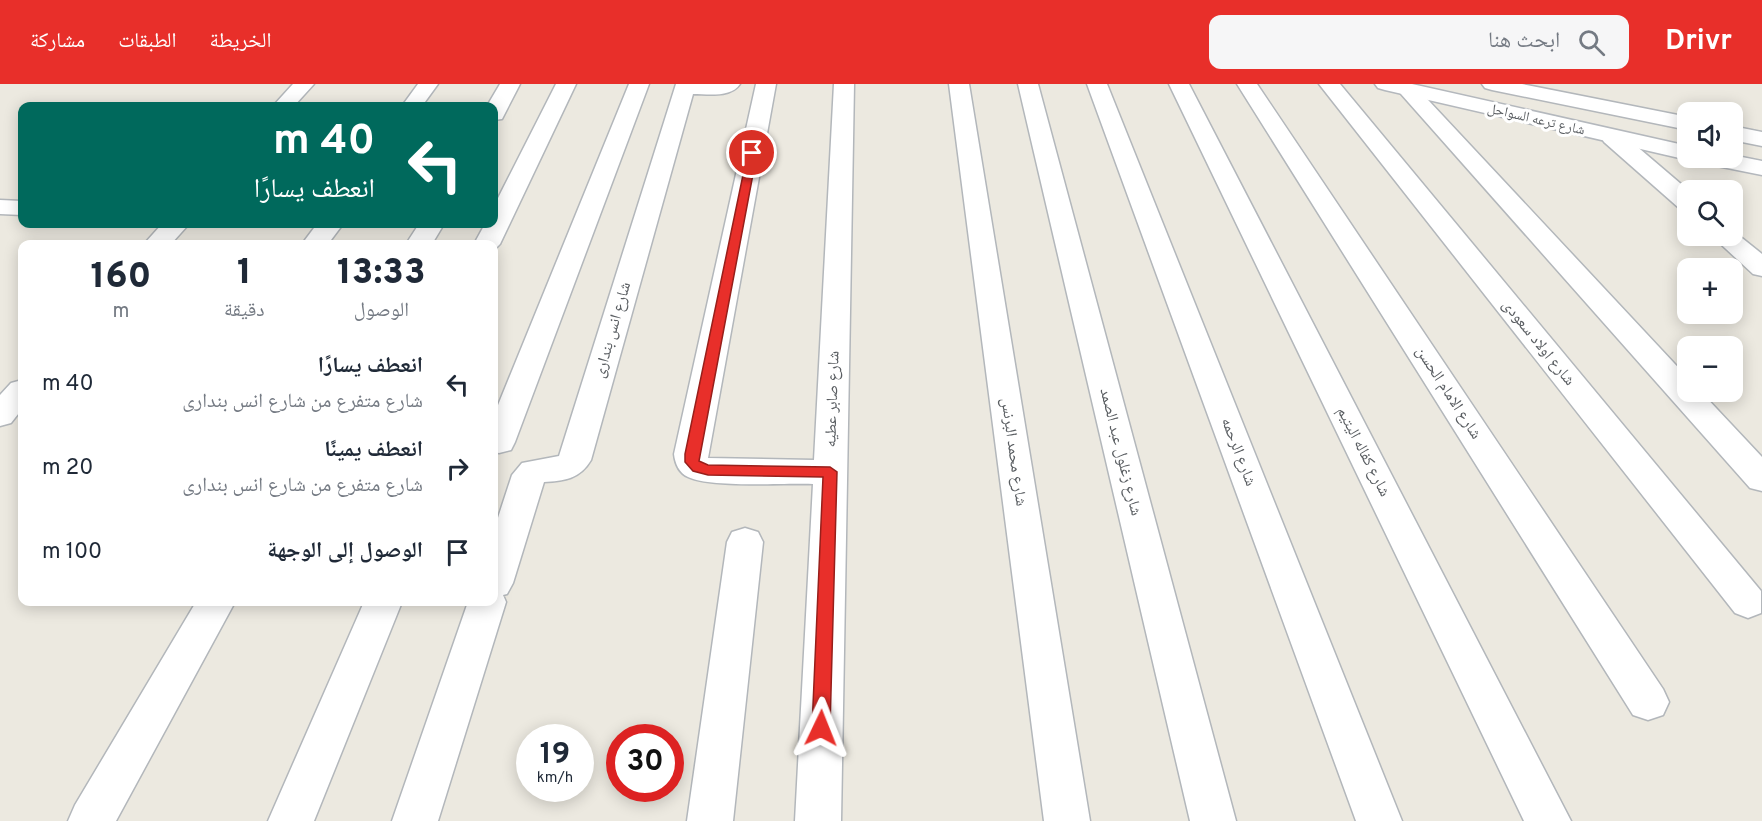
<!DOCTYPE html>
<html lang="ar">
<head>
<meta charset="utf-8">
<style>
	body { margin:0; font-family:Overpass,"Noto Naskh Arabic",sans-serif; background:#f6f6f7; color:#1f2937; direction:rtl; height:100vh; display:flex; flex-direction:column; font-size:22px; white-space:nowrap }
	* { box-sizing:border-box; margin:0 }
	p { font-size:20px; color:#747a83 }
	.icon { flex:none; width:33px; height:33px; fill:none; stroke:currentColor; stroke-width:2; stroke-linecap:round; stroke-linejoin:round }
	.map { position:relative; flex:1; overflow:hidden; direction:ltr }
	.panel { position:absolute; left:18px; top:156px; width:480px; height:366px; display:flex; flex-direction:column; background:#fff; border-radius:12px; box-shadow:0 3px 15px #0003; direction:rtl }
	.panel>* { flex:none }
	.guide { position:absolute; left:18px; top:18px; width:480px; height:126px; border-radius:12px; box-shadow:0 3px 15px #0003; direction:rtl; background:#00695c; color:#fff; overflow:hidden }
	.tools { position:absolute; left:1677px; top:18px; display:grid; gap:12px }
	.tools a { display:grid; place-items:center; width:66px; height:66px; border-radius:12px; background:#fff; box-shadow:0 3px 15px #0003; font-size:30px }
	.speed { position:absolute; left:516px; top:640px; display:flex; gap:12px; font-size:30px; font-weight:700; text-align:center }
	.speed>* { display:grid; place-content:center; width:78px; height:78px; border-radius:50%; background:#fff; box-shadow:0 3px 15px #0003; line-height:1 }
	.speed small { font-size:15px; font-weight:400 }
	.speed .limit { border:9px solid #d22; background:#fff; color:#111 }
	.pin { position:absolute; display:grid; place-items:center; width:51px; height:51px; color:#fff; margin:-26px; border:3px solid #fff; border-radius:50%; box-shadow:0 2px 6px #0007 }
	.me { position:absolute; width:66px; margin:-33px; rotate:2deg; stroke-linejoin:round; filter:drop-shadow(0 0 4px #0008) }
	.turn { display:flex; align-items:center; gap:21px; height:126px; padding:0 24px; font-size:27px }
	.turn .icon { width:78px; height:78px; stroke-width:2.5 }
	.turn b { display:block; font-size:42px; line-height:51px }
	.eta { display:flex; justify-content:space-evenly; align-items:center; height:102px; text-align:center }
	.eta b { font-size:36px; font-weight:800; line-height:42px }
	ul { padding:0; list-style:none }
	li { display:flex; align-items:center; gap:18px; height:84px; padding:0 24px }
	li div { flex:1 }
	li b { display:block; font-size:22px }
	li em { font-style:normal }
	header { display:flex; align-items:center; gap:36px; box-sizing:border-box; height:84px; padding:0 30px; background:#e82f2a; color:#fff }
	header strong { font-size:28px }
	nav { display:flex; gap:33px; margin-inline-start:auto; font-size:21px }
	.search { width:420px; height:54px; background:#f6f6f7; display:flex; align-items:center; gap:15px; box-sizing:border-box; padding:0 21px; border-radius:12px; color:#747a83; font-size:22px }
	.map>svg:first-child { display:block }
</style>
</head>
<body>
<header>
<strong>Drivr</strong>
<div class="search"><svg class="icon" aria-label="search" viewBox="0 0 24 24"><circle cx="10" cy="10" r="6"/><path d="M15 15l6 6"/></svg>ابحث هنا</div>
<nav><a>الخريطة</a><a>الطبقات</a><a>مشاركة</a></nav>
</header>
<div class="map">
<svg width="1762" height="737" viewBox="0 0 1762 737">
	<rect width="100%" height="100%" fill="#ece9e0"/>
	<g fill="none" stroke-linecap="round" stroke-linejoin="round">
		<g stroke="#b3b7bb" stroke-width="3">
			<path id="minor" d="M293,0H314L294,22H273Z
				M418,0H438L422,22H402Z
				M500,0H520L502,35L494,36V22H487Z
				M556,0H576L500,160L494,166V160H474L485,140H494V122Z
				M629,0H649L515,358L511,366L499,369L494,368V331Z
				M676,0H740C731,14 708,10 693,10L591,376C580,395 564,397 544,398L513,499L507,510L503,511L506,518L438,737H392L468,518H494V446L512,391L522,379L559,372Z
				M756,0H776L708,374L814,376L834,0H854L841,737H795L813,400C785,399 710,404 688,393C679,389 675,379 674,370Z
				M949,0H969L1090,737H1044Z
				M1018,0H1038L1236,737H1190Z
				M1087,0H1107L1402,737H1356Z
				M1169,0H1189L1571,737H1524Z
				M1237,0H1257L1663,605L1669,618L1663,631L1648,636L1633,631Z
				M1319,0H1340L1761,507V529L1748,534L1735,529Z
				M1409,0L1415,2L1688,294V308H1701L1762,373V407L1750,404L1401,10L1398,6L1401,2Z
				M1482,0H1522L1688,33V46L1492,6L1485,4Z
				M1732,42L1762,48V62L1732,56Z
				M1612,46L1620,48L1688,106V126L1679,124L1604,58L1601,53L1604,48Z
				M0,116L22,117V131L0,130Z
				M162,140H189L171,160H144Z
				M317,140H343L328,160H302Z
				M419,140H444L432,160H406Z
				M1732,146L1762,170V192L1753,190L1712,152H1732Z
				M22,296V325L11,339L0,342V311L11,299Z
				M745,444L758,448L763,458L733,737H687L727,458L732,448Z
				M196,518H235L116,737H68L75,721Z
				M364,518H402L314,737H268Z"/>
		</g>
		<g stroke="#b4b8bd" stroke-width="3">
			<path id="secondary" d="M1375,0H1412L1688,62V74H1696L1688,76L1385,6L1378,4Z
				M1732,71L1762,77V91L1702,79L1699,74H1732Z"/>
		</g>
		<use href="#minor" fill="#fff" fill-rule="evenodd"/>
		<use href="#secondary" fill="#fff" fill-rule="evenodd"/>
	</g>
	<path fill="#e82f2a" stroke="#971f1b" stroke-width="1.5" d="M748,67L757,69L699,377L708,381L830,383L837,388L830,644L827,650L821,652L815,650L812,644L823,393L708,391L693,387L685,378V370Z"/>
	<g text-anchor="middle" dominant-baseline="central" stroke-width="6" stroke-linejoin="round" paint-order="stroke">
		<g font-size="14" fill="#595d61" stroke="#fff">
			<text transform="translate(1536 36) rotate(13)">شارع ترعه السواحل</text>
		</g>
		<g font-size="16" fill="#595d61" stroke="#fff">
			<text transform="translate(613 246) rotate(-74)">شارع انس بندارى</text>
			<text transform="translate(1538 259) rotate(51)">شارع اولاد سعودى</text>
			<text transform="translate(1448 309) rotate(57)">شارع الامام الحسن</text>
			<text transform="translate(833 315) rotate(-88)">شارع صابر عطيه</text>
			<text transform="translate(1013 368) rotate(82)">شارع محمد البرنس</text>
			<text transform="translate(1120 368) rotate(76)">شارع زغلول عبد الصمد</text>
			<text transform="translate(1238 368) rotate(69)">شارع الرحمه</text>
			<text transform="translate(1363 368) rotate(63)">شارع كفاله اليتيم</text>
		</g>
	</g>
</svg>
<div class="tools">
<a><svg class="icon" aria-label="sound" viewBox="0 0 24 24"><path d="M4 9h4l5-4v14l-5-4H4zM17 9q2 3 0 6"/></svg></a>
<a><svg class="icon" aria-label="search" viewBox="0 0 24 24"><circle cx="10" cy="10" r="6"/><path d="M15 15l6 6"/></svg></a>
<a>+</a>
<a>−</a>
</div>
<div class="speed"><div>19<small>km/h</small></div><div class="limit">30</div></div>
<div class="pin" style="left:752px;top:69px;background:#d93025"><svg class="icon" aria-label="arrive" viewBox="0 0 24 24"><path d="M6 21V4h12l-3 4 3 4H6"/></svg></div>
<svg class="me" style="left:821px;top:644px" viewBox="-20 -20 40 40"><path d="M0-17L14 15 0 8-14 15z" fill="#e82f2a" stroke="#fff" stroke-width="4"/></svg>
<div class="guide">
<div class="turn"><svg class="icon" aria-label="left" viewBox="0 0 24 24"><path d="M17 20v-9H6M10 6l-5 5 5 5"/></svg><div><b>40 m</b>انعطف يسارًا</div></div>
</div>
<section class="panel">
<div class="eta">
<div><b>13:33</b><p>الوصول</p></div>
<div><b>1</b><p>دقيقة</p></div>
<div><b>160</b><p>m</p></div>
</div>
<ul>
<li><svg class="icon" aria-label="left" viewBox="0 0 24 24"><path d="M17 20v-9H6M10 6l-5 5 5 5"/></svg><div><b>انعطف يسارًا</b><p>شارع متفرع من شارع انس بندارى</p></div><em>40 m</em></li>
<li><svg class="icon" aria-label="right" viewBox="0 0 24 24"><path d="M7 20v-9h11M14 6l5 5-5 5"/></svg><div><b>انعطف يمينًا</b><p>شارع متفرع من شارع انس بندارى</p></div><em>20 m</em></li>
<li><svg class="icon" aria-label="arrive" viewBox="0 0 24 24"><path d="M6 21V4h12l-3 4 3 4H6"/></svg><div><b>الوصول إلى الوجهة</b></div><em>100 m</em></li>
</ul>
</section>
</div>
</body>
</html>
